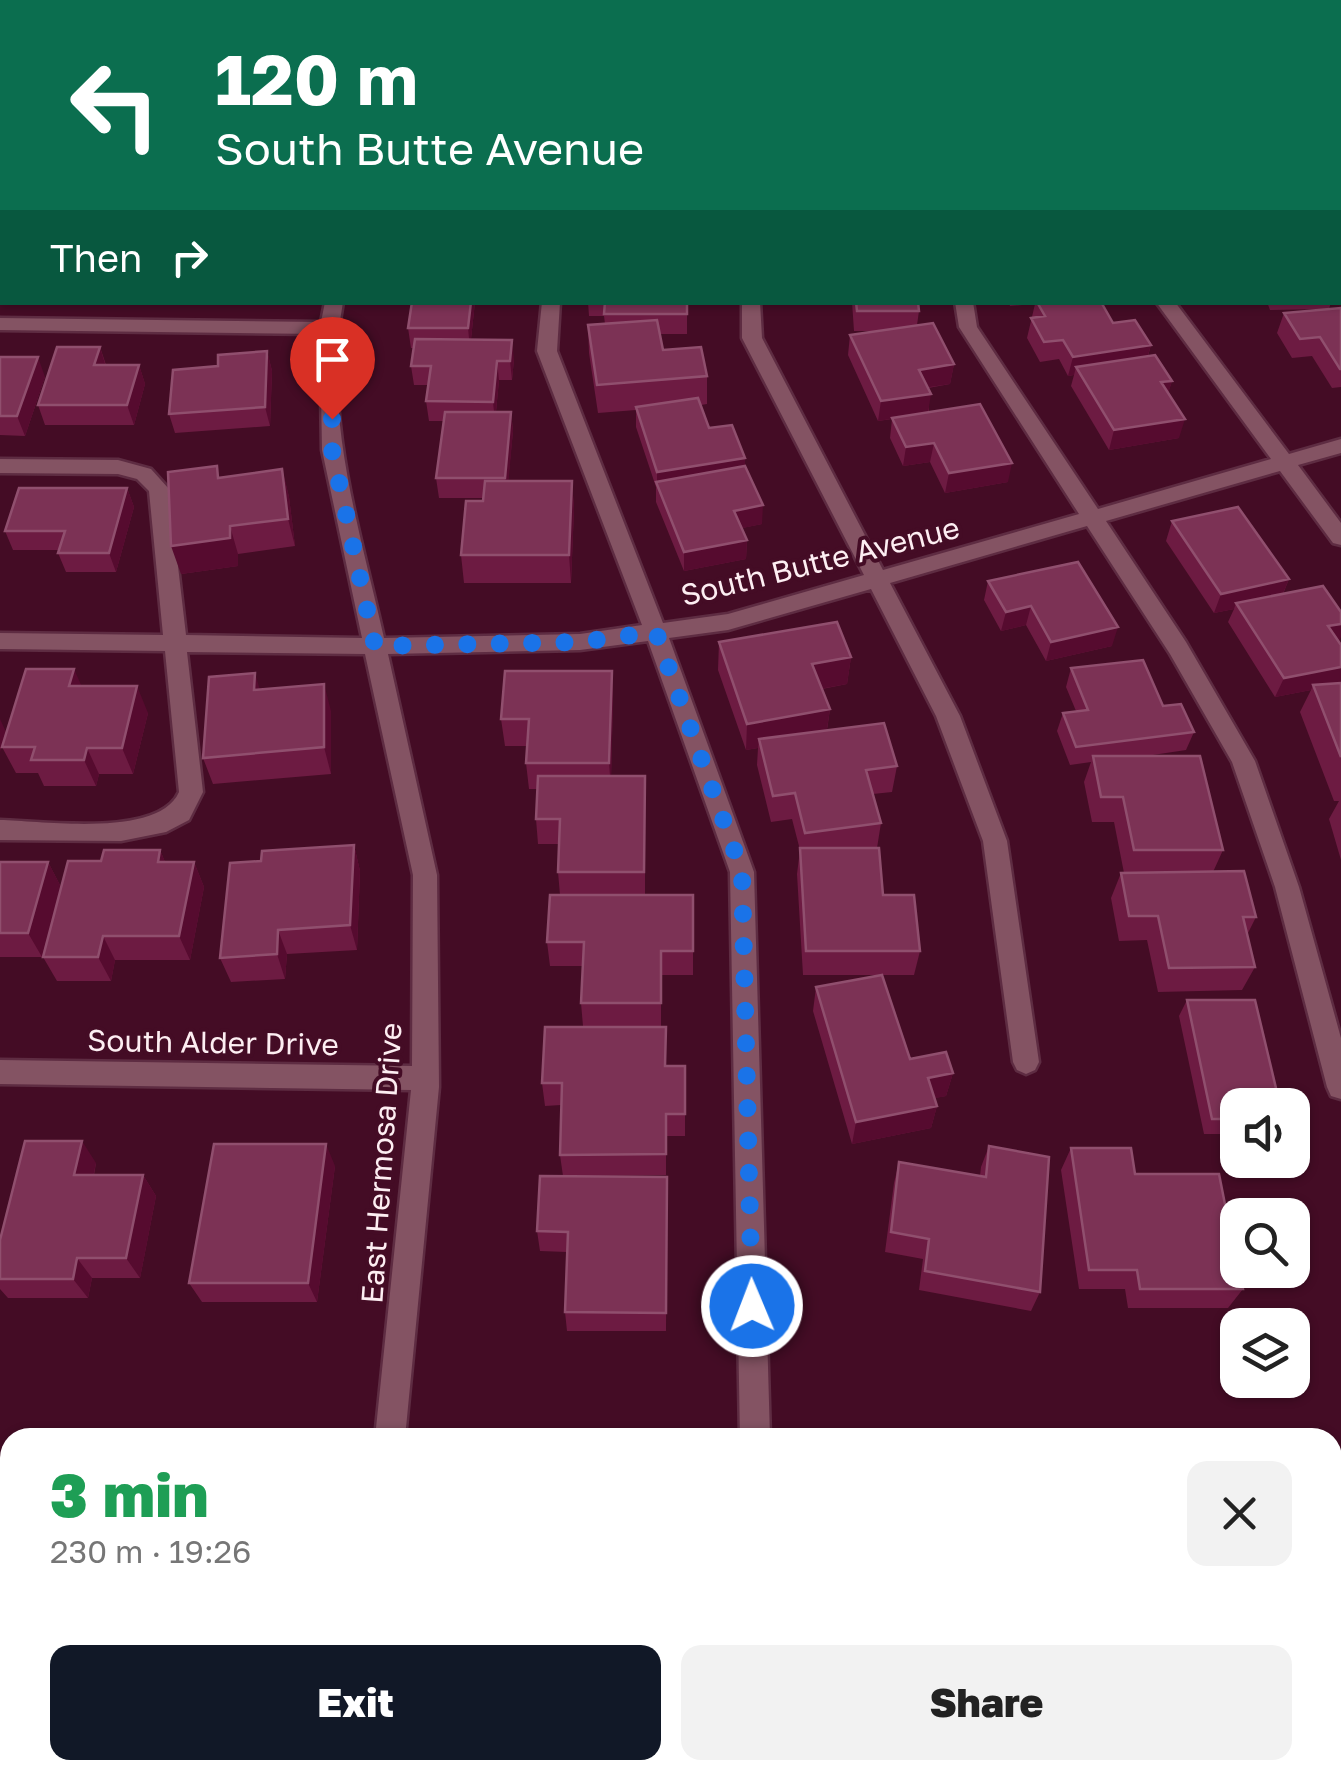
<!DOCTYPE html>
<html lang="en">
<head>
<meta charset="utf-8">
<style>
	body { margin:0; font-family:"Golos Text",sans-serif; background:#f2f2f2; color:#222; height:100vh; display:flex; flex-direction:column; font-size:38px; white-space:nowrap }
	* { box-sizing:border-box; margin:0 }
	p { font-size:32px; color:#767676 }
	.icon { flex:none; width:55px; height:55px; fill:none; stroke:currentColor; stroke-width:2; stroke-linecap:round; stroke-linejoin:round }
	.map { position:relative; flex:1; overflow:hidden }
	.side { position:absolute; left:0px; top:1428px; width:1342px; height:352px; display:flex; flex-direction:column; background:#fff; border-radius:30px 30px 0 0; box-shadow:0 2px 8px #0004 }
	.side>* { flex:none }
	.banner { position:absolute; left:0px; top:0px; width:1342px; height:305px; box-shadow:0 2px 8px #0004; background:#0b6e4f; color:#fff; overflow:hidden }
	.tools { position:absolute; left:1220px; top:1088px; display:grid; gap:20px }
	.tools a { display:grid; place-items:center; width:90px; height:90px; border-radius:20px; background:#fff; box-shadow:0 2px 8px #0004; font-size:50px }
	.pin { position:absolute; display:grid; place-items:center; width:85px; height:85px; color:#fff; margin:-102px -42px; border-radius:50% 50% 50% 0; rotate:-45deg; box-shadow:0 0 10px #0007 }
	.pin .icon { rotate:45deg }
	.me { position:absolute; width:110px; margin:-55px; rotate:359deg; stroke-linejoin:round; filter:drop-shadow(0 0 8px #0008) }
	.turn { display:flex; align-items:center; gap:35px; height:210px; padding:0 50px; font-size:45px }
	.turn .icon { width:130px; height:130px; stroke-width:2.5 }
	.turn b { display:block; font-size:70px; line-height:85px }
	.then { display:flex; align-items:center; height:95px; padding:0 50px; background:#0003; gap:20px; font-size:38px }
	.round { display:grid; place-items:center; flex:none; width:105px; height:105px; border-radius:20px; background:#f2f2f2 }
	.headline { display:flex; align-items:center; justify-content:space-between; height:170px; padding:0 50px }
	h1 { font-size:60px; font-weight:800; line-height:75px; color:#1e9e55 }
	.button { display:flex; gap:20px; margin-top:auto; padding:20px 50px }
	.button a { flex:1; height:115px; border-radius:20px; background:#111827; color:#fff; font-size:40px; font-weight:800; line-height:115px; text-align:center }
	.button a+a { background:#f2f2f2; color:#222 }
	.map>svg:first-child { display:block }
</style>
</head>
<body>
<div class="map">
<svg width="1341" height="1779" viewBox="0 0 1341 1779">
	<rect width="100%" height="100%" fill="#440c25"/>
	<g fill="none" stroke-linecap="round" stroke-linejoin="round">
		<g stroke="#5e2c42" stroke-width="5">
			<path id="minor" d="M218,0H237L239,2H220Z
				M373,0H389V2H374Z
				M907,0H923L924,2H909Z
				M1069,0H1085L1086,2H1071Z
				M1246,0H1262L1263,2H1248Z
				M1340,153H1341V163H1340Z
				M0,195H2V205H0Z
				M1340,207H1341V220H1340Z
				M325,302H343C322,414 360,530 384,638L580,634L642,625L537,351L542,302H560L557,351L663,623L728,614L864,575L742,338V302H760L762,338L883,570L1079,514L959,327L955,302H973L977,327L1098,509L1271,459L1156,302H1175L1289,454L1341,439V453L1298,465L1341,523V545L1333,543L1280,471L1106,521L1186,642L1255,761L1299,887L1341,1038V1099L1331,1096L1327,1087L1275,887L1232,762L1170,654L1087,526L890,583L960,716L1007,841L1039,1062L1035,1070L1026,1074L1017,1070L1013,1062L983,841L936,716L871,589L728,630L669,638L754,872L770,1438H740L730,872L648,641L580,650L388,654L437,875L439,1087L405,1438H375L411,1090L0,1084V1060L412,1066L413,875L365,654L187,652L203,792L189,820L166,832L121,841L0,840V820C44,821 159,838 179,792L165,651L0,649V633L163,635L149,491L137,479L118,474L0,473V459L118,460L151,469L169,489L186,635L362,638L322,450L320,334L0,330V318L321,322Z"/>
		</g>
		<g stroke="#5e2c42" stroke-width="5">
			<path id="major" d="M1332,1490H1341V1522H1332Z
				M0,1494H10V1526H0Z"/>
		</g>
		<use href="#minor" fill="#845363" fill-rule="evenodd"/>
		<use href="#major" fill="#e17da1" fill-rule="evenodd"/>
	</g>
	<path fill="#6d1b42" d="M441,0H510V2H441Z
		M824,0H898V2H824Z
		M955,0H1028L1027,2H956Z
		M1142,0H1222L1223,2H1143Z
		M1315,0H1341V46L1340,2H1314Z
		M2,136V178H0V142Z
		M0,205H2V259H0Z
		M475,302L471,339L514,359L512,380H499L496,412H511L513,431L508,481H572L574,509L571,583H464L461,555L484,498H439L436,478L443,421H429L426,401L428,385H414L411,366L414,348H411L408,328Z
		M588,302H687V334H660L663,350L707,376V404L701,405L709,428L745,466L762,524L742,528L747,540L746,559L684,571L656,502V487L636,427V410L598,413L589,353L588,325L605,324L604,316H589Z
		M852,302H918L919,311L917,325L954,364L950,384L928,388L929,412L1008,482L945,493L930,462L903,466L890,438L892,419L878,421L848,355L850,335L881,331H854Z
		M1009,302H1101L1113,323L1151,345L1148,356L1172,381L1168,393L1179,438L1109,450L1071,386L1074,375L1068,376L1059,359L1040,362L1027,338L1035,304L1010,306Z
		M1267,302H1331L1329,309L1341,308V387L1332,388L1312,356L1292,358L1277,333L1284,313L1324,309L1270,310Z
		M100,347L106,365H139L145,384L134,425H45L38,405Z
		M267,351L272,371L270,426L175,433L169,414L218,366Z
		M0,357L45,377L25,436L0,435Z
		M282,469L289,497L295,546L238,554V566L181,574L221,477Z
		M127,488L134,507L116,572H66L58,553L59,550H13L5,531Z
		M1172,521L1289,579L1283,594L1339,641L1341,645V860L1329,819L1339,801H1334L1300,712L1311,690L1275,697L1228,622L1234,609L1214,613L1166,541Z
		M988,581L1112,646L1046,661L1026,625L1001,631L984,600Z
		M719,642L851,657L847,684L822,689L830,709L827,730L897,766L892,792L873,794L881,823L877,848L883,895L920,951L914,975H803L797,874L800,850L792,819L771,822L757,765L758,748L746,750L718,670Z
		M1071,668L1163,706L1194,732L1186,750L1146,756L1223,850L1213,872L1256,917L1247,935L1255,967L1242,990L1158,992L1147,940L1119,941L1111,898L1121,873H1124L1114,822H1092L1084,782L1091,762L1070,765L1057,731L1063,713L1076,711L1066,687Z
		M612,671L613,698L611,776H645V895L693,951V975H661V1026H583L581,1003L583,966H550L547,942L560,895L558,872L559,844H538L536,819L537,789H529L526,763L527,746H505L501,719Z
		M81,686L148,713L133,774H99L96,786H44L38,773H16L2,747Z
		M260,690L331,711V774L213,784L203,758Z
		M354,845L360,871L357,950L287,954L285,979L231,982L220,958L261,861Z
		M160,850L165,862H194L204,887L190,960H115L111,981H57L43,957L101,861Z
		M0,862H48L61,887L42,957H0Z
		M816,987L910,1059L953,1073L946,1096L934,1098L937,1106L931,1128L852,1144L813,1011Z
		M1187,1000L1238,1105V1134H1204L1179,1016Z
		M666,1066H685V1136H666V1175L563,1176L560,1155L561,1105L545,1106L542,1083Z
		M989,1146L1040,1292L1031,1311L919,1290L923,1259L885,1252L894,1183L899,1162L980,1176L981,1167Z
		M1071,1148L1135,1174L1243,1289L1228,1308H1128L1125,1289H1079L1061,1170Z
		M96,1163L94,1175H143L156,1196L140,1278H92L88,1298H8L0,1289V1240Z
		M335,1166L317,1302H202L189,1283Z
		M667,1177L666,1331H567L565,1312L567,1252L540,1251L537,1231Z
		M1314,1773L1341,1779H1300Z"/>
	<path fill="#560b2f" d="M2,18V40L0,41V19Z
		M471,302H475L470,348L468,328Z
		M512,340L514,359L512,380L510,361Z
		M1151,345L1145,365L1076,367L1074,375L1068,376L1073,357Z
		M100,347L106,367L94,365Z
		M267,351L272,371L270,426L265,407Z
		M38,357L45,377L25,436L17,416Z
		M497,361L499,380L495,421L493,402Z
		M954,364L950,384L916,389L919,370Z
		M139,365L145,384L134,425L127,405Z
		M1172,381L1166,400L1161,382Z
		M931,394L928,413L878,421L881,401Z
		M511,412L513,431L507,498L505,478Z
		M1185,419L1179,438L1109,450L1114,430Z
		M934,443L930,462L903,466L906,447Z
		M745,458V477L657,486V472Z
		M1012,463L1008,482L945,493L949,473Z
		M282,469L289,497L295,546L288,519Z
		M572,481L574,509L571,583L569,555Z
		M127,488L134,507L116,572L109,553Z
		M763,505L762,524L733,530L734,511Z
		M230,526L238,554V566L181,574L171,546Z
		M747,540L746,559L684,571V552Z
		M1289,579L1281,598L1236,603L1234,609L1214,613L1221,594Z
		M1031,606L1026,625L1001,631L1006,612Z
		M1341,624V637L1339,641L1328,626Z
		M1118,627L1112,646L1046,661L1051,642Z
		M851,657L847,684L809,691L812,664Z
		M1341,667V684L1313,685L1311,690L1275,697L1284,678Z
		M74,669L86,696L69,686Z
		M612,671L613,698L611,789L609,763Z
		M255,673L263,700L254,690Z
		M324,684L331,711V774L324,747Z
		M137,686L148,713L133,774L122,748Z
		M830,709L826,735L759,739L758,748L746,750L747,724Z
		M0,719L6,732L0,752Z
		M87,748L99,774L96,786L84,760Z
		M354,845L360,871L357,950L350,925Z
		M160,850L171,876L158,862Z
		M48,862L61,887L42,957L28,933Z
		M194,862L204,887L190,960L179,936Z
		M278,930L287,954L285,979L277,954Z
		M103,936L115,960L111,981L98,957Z
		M953,1073L946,1096L922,1101L928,1078Z
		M937,1106L931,1128L852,1144L856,1122Z
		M82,1141L96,1163L89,1196L74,1175Z
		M326,1144L335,1166L317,1302L308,1283Z
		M143,1175L156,1196L140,1278L126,1258Z
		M77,1258L92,1278L88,1298L73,1279Z"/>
	<path fill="#7c3255" stroke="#904f6e" stroke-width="2.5" d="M48,0H125L124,2H47Z
		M136,0H174V2H135Z
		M451,0H498V2H451Z
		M645,0H723L724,2H646Z
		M737,0H812V2H737Z
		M828,0H898V1L828,2Z
		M962,0H1019L1020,2H962Z
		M1173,0H1222L1223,2H1174Z
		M1322,0H1341V26L1340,2H1322Z
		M0,1L2,3V18L0,19Z
		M2,136V159H0V142Z
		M0,205H2V240H0Z
		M412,302H471L468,328H408Z
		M605,302H687V314H604Z
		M856,302H918L919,311H857Z
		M1037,302H1101L1113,323L1135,320L1151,345L1073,357L1063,340L1044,342L1031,318L1045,316Z
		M1341,308V369H1340L1320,337L1300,339L1284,313Z
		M657,320L663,350L701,347L707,376L597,385L588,325Z
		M933,323L954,364L919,370L931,394L881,401L850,335Z
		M415,339L512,340L510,361H497L493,402L426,401L431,366H411Z
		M57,347H100L94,365H139L127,405H38Z
		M267,351L265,407L169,414L173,370L218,366V355Z
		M1155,355L1172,381L1161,382L1185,419L1114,430L1076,367Z
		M0,357H38L17,416H0Z
		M698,398L709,428L732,425L745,458L657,472L636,407Z
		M980,404L1012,463L949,473L934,443L906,447L892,418Z
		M445,412H511L505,478H436Z
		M217,466L218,478L282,469L288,519L230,526V538L171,546L168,472Z
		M745,466L763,505L734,511L747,540L684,552L656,482Z
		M485,481H572L569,555H461L466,501H483Z
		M19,488H127L109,553H58L65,531H5Z
		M1238,507L1289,579L1221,594L1172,521Z
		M1078,562L1118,627L1051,642L1031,606L1006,612L988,581Z
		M1323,586L1341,612V624L1328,626L1341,645V667L1284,678L1236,603Z
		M837,622L851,657L812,664L830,709L747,724L719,642Z
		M1143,660L1163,706L1181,704L1194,732L1076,747L1063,713L1088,710L1071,668Z
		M26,669H74L69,686H137L122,748H87L84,760H31L35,747H2Z
		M505,671H612L609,763H526L529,719H501Z
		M255,673L254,690L324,684V747L203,758L209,677Z
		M1341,683V757L1313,685Z
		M884,723L897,766L866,770L881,823L805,833L795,793L773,796L759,739Z
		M1093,756H1200L1223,850H1134L1123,797H1101Z
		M538,776H645L644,872H558L560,819H536Z
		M354,845L350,925L278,930L277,954L220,958L230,863L261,861L262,851Z
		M800,848H879L883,895H914L920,951H806Z
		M104,850H160L158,862H194L179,936H103L98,957H43L68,861H101Z
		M0,862H48L28,933H0Z
		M1244,871L1256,917H1243L1255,967L1169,968L1158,916H1129L1121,873Z
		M550,895H693V951H661V1003H581L584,942H547Z
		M882,975L910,1059L946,1052L953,1073L928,1078L937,1106L856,1122L816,987Z
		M1187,1000H1255L1280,1105H1238V1119H1212Z
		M545,1027H666L665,1066H685V1114H666V1154L560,1155L562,1083H542Z
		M25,1141H82L74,1175H143L126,1258H77L73,1279H0V1240Z
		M214,1144H326L308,1283H189Z
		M989,1146L1049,1157L1040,1292L925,1271L929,1239L891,1232L899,1162L986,1177Z
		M1071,1148H1131L1135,1174H1219L1238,1270H1239L1243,1289H1140L1137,1270H1089Z
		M540,1176L667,1177L666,1313L565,1312L568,1232L537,1231Z
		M413,1770H857L858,1779H412Z
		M1341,1772V1779H1316L1314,1773Z"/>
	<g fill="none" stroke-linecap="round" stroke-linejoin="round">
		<path stroke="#1a73e8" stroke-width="18" stroke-dasharray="0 32.4" d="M332,419V450L375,646L580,642L656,632L742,872L752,1306"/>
	</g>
	<g text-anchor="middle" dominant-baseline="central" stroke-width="8" stroke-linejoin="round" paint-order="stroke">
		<g font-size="30" fill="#fdeef2" stroke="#440c25">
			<text transform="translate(820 561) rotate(-14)">South Butte Avenue</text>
			<text transform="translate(213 1042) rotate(1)">South Alder Drive</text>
			<text transform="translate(381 1163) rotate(-86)">East Hermosa Drive</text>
		</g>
	</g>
</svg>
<div class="tools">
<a><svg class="icon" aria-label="sound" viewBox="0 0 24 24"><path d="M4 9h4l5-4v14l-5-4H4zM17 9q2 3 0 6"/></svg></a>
<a><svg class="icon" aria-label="search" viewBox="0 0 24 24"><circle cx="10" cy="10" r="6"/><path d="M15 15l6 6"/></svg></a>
<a><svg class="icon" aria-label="layers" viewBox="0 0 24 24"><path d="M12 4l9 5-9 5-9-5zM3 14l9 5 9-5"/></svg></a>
</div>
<div class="pin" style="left:332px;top:419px;background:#d93025"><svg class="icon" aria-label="arrive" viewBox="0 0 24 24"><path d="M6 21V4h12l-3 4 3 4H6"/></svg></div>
<svg class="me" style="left:752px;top:1306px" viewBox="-20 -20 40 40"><circle r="17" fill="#1a73e8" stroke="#fff" stroke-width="3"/><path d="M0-11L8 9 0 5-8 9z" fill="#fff"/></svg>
<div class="banner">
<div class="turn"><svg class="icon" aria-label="left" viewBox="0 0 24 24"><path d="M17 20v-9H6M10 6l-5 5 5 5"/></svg><div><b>120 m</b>South Butte Avenue</div></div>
<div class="then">Then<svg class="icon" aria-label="right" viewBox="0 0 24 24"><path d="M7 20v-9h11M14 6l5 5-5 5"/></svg></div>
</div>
<section class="side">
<div class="headline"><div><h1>3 min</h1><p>230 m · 19:26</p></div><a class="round"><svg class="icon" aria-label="close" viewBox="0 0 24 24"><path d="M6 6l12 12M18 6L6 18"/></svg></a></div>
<div class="button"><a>Exit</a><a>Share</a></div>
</section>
</div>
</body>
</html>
